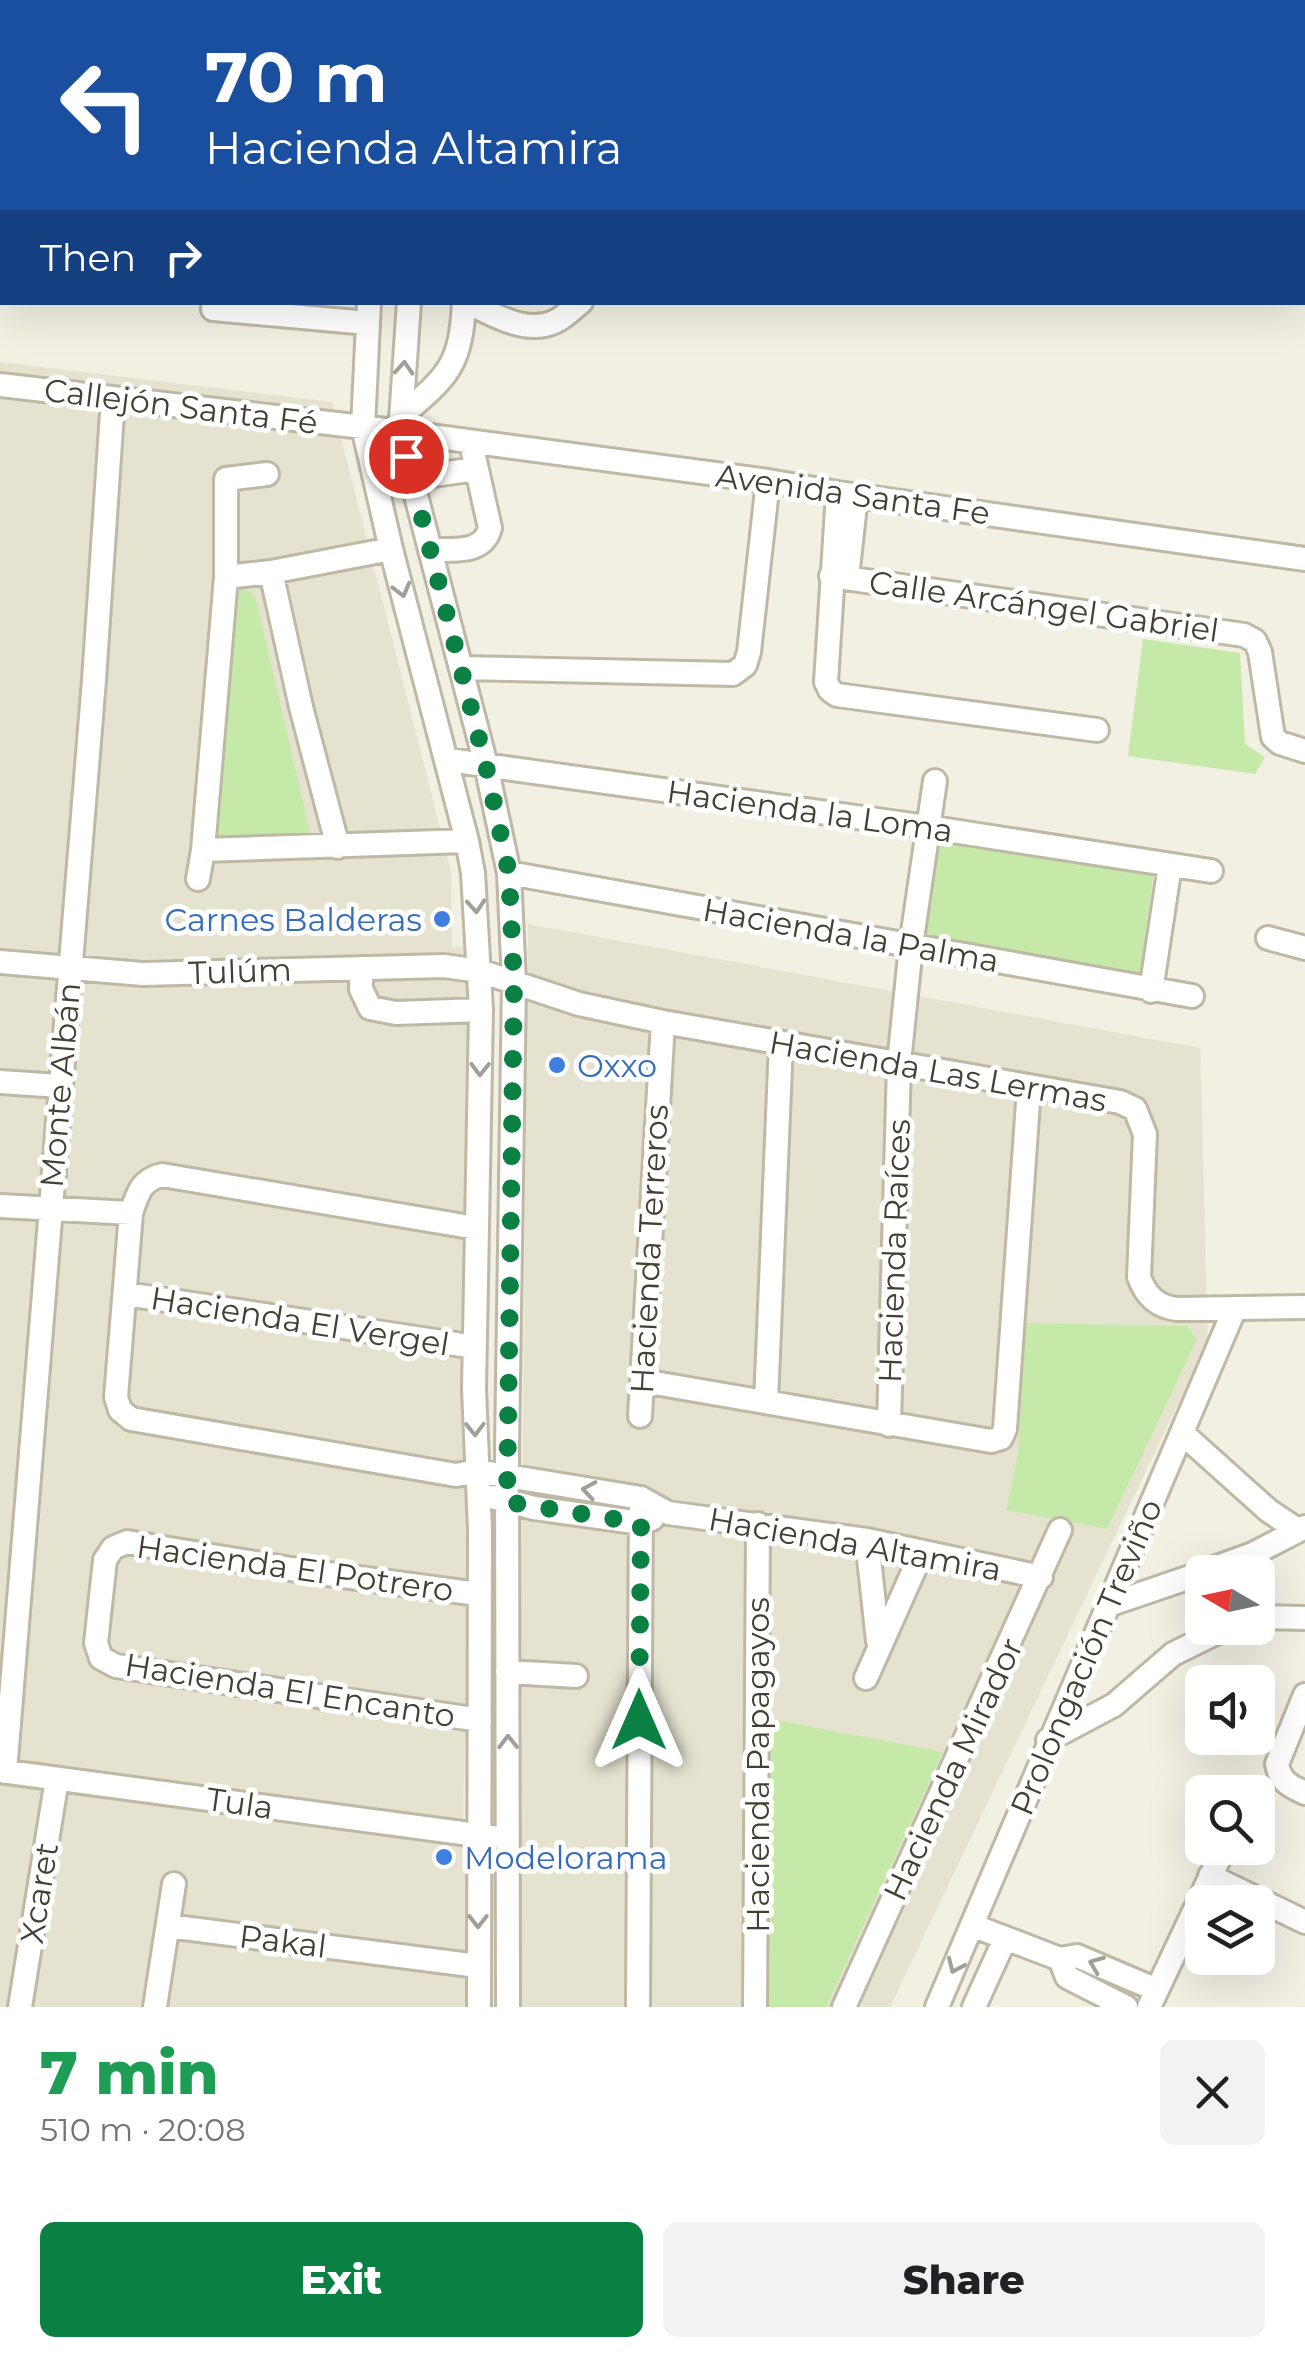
<!DOCTYPE html>
<html lang="en">
<head>
<meta charset="utf-8">
<style>
	body { margin:0; font-family:Montserrat,sans-serif; background:#f2f2f2; color:#202124; height:100vh; display:flex; flex-direction:column; font-size:38px; white-space:nowrap }
	* { box-sizing:border-box; margin:0 }
	p { font-size:32px; color:#757577 }
	.icon { flex:none; width:55px; height:55px; fill:none; stroke:currentColor; stroke-width:2; stroke-linecap:round; stroke-linejoin:round }
	.map { position:relative; height:2007px; overflow:hidden }
	.side { display:flex; flex-direction:column; background:#fff; flex:1 }
	.side>* { flex:none }
	.hud { position:absolute; left:0px; top:0px; width:1305px; height:305px; box-shadow:0 10px 40px #0002; background:#1a4fa0; color:#fff; overflow:hidden }
	.needle { width:65px; rotate:279deg }
	.buttons { position:absolute; left:1185px; top:1555px; display:grid; gap:20px }
	.buttons a { display:grid; place-items:center; width:90px; height:90px; border-radius:15px; background:#fff; box-shadow:0 10px 40px #0002; font-size:50px }
	.pin { position:absolute; display:grid; place-items:center; width:85px; height:85px; color:#fff; margin:-42px; border:5px solid #fff; border-radius:50%; box-shadow:0 2px 10px #0007 }
	.me { position:absolute; width:110px; margin:-55px; rotate:0deg; stroke-linejoin:round; filter:drop-shadow(0 0 8px #0008) }
	.turn { display:flex; align-items:center; gap:35px; height:210px; padding:0 40px; font-size:45px }
	.turn .icon { width:130px; height:130px; stroke-width:2.5 }
	.turn b { display:block; font-size:70px; line-height:85px }
	.then { display:flex; align-items:center; height:95px; padding:0 40px; background:#0003; gap:20px; font-size:38px }
	.round { display:grid; place-items:center; flex:none; width:105px; height:105px; border-radius:15px; background:#f2f2f2 }
	.overview { display:flex; align-items:center; justify-content:space-between; height:170px; padding:0 40px }
	h1 { font-size:60px; font-weight:800; line-height:75px; color:#1e9e55 }
	.cta { display:flex; gap:20px; margin-top:auto; padding:20px 40px }
	.cta a { flex:1; height:115px; border-radius:15px; background:#0b8043; color:#fff; font-size:40px; font-weight:800; line-height:115px; text-align:center }
	.cta a+a { background:#f2f2f2; color:#202124 }
	.map>svg:first-child { display:block }
</style>
</head>
<body>
<div class="map">
<svg width="1305" height="2007" viewBox="0 0 1305 2007">
	<rect width="100%" height="100%" fill="#f2efe3"/>
	<path fill="#e6e2d0" d="M0,0H372L2,2V174Z
		M0,362L332,402L451,872L452,946L449,947L485,946L463,1822L473,2007H0Z
		M528,924L1200,1048L1208,1341L890,2007H517Z"/>
	<path fill="#c4e9a9" d="M240,587L255,595L311,837L211,838L230,602Z
		M1143,639L1240,653L1245,744L1265,757L1255,774L1128,756Z
		M939,841L1154,870L1140,975L926,937Z
		M1025,1323L1187,1326L1197,1339L1107,1529L1006,1510L1018,1455Z
		M766,1718L943,1752L826,2007H764Z"/>
	<g fill="none" stroke-linecap="round" stroke-linejoin="round">
		<g stroke="#beb8a5" stroke-width="28">
			<path id="minor" d="M294,0L303,2
				M43,2V0
				M155,2V0
				M267,2V0
				M397,2L398,0
				M437,2V0
				M631,2V0
				M755,2V0
				M895,2V0
				M1019,2V0
				M1150,2L1152,0
				M369,302L363,427L391,549L467,841L473,873L481,1010L474,1389L480,1530L479,2007
				M409,302L400,434L486,765L509,873L514,982L507,1448L508,2007
				M467,302C492,314 526,335 554,322C564,318 572,309 581,302
				M213,309L368,323
				M0,385L363,427L768,481L838,493L1305,559
				M401,416C448,376 461,366 464,302
				M412,478L476,469
				M838,493L826,682L830,690L837,695L1097,730
				M430,550C452,549 483,555 490,528L471,443
				M271,572L301,707L338,847
				M831,576L1244,635L1255,641L1260,652L1273,737L1280,743L1305,751
				M226,577L271,572L391,549
				M847,578L856,496
				M461,668L733,674L745,665L749,652L768,481
				M449,760L927,827L1211,871
				M203,850L467,841
				M509,873L1192,996
				M198,879L203,850L226,577V479L267,474
				M1268,938L1305,948
				M0,962L143,974L444,966L480,971L579,1004L663,1022L1120,1102L1135,1109L1145,1134L1139,1277C1146,1296 1157,1307 1177,1309L1305,1307
				M361,968V989L370,1008L396,1013L481,1010
				M1151,991L1170,865
				M0,1082L60,1086
				M0,1206L131,1213
				M476,1228L162,1175C141,1180 138,1193 131,1213L116,1397L120,1410L131,1419L456,1475L477,1471L641,1498L668,1513L867,1540L1041,1577
				M126,1294L475,1347
				M643,1381L991,1441L1001,1438L1005,1429L1029,1088
				M766,1402L781,1043
				M640,1416L663,1022
				M889,1425L899,1063L911,946L935,781
				M1182,1433L1269,1511L1296,1529
				M492,1497L534,1508L641,1523L652,1519
				M867,1540L878,1641
				M1203,1572L1253,1554L1305,1527
				M478,1594L291,1569L127,1542L113,1548L105,1560L96,1643L101,1658L116,1666L480,1720
				M1108,1605L1202,1573
				M1258,1617L1305,1618
				M507,1672L576,1676
				M866,1678L922,1552
				M1305,1695L1277,1764C1280,1782 1290,1786 1305,1793
				M1048,1740L1114,1705L1173,1654L1226,1628
				M0,1771L492,1837
				M5,1772L94,680L113,398
				M1210,1876L1305,1922
				M168,1926L478,1966
				M974,1926L1060,1959L1077,1956L1157,1990
				M1060,1959L1067,1977L1126,2007
				M20,2007L57,1779
				M155,2007L174,1884
				M638,2007L641,1498
				M755,2007L758,1524
				M844,2007L1060,1530
				M937,2007L1235,1308
				M974,2007L1005,1939
				M1149,2007L1224,1848"/>
		</g>
		<use href="#minor" stroke="#fff" stroke-width="22"/>
	</g>
	<defs><path id="oneway-chevron" d="M-2-3.5L2.5 0L-2 3.5" fill="none" stroke-width="1.6" stroke-linecap="round" stroke-linejoin="round" transform="scale(2.5)"/></defs>
	<g stroke="#a29f99">
		<use href="#oneway-chevron" transform="translate(404 368) rotate(-86)"/>
		<use href="#oneway-chevron" transform="translate(402 590) rotate(75)"/>
		<use href="#oneway-chevron" transform="translate(476 906) rotate(86)"/>
		<use href="#oneway-chevron" transform="translate(480 1069) rotate(91)"/>
		<use href="#oneway-chevron" transform="translate(475 1429) rotate(89)"/>
		<use href="#oneway-chevron" transform="translate(589 1490) rotate(-171)"/>
		<use href="#oneway-chevron" transform="translate(508 1742) rotate(-91)"/>
		<use href="#oneway-chevron" transform="translate(478 1921) rotate(90)"/>
		<use href="#oneway-chevron" transform="translate(1096 1964) rotate(-158)"/>
		<use href="#oneway-chevron" transform="translate(955 1966) rotate(114)"/>
	</g>
	<g fill="none" stroke-linecap="round" stroke-linejoin="round">
		<path stroke="#0b8043" stroke-width="18" stroke-dasharray="0 32.4" d="M406,456L486,766L509,873L514,982L507,1502L641,1523L639,1720"/>
	</g>
	<g fill="#3f7fe0" stroke="#fff" stroke-width="4">
		<circle cx="442" cy="919" r="10"/>
		<circle cx="557" cy="1065" r="10"/>
		<circle cx="444" cy="1857" r="10"/>
	</g>
	<g text-anchor="middle" dominant-baseline="central" stroke-width="10" stroke-linejoin="round" paint-order="stroke">
		<g font-size="32" fill="#443f33" stroke="#fff">
			<text transform="translate(181 406) rotate(7)">Callejón Santa Fé</text>
			<text transform="translate(853 494) rotate(8)">Avenida Santa Fe</text>
			<text transform="translate(1044 606) rotate(8)">Calle Arcángel Gabriel</text>
			<text transform="translate(810 811) rotate(8)">Hacienda la Loma</text>
			<text transform="translate(851 935) rotate(10)">Hacienda la Palma</text>
			<text transform="translate(240 971) rotate(-2)">Tulúm</text>
			<text transform="translate(938 1071) rotate(10)">Hacienda Las Lermas</text>
			<text transform="translate(60 1085) rotate(-85)">Monte Albán</text>
			<text transform="translate(649 1249) rotate(-87)">Hacienda Terreros</text>
			<text transform="translate(894 1251) rotate(-88)">Hacienda Raíces</text>
			<text transform="translate(300 1321) rotate(9)">Hacienda El Vergel</text>
			<text transform="translate(855 1544) rotate(10)">Hacienda Altamira</text>
			<text transform="translate(295 1568) rotate(8)">Hacienda El Potrero</text>
			<text transform="translate(1086 1657) rotate(-67)">Prolongación Treviño</text>
			<text transform="translate(290 1690) rotate(9)">Hacienda El Encanto</text>
			<text transform="translate(757 1765) rotate(-90)">Hacienda Papagayos</text>
			<text transform="translate(953 1769) rotate(-65)">Hacienda Mirador</text>
			<text transform="translate(240 1803) rotate(8)">Tula</text>
			<text transform="translate(39 1893) rotate(-81)">Xcaret</text>
			<text transform="translate(283 1941) rotate(7)">Pakal</text>
		</g>
		<g font-size="32" fill="#366cbe" stroke="#fff" text-anchor="start">
			<text x="422" y="919" text-anchor="end">Carnes Balderas</text>
			<text x="577" y="1065">Oxxo</text>
			<text x="464" y="1857">Modelorama</text>
		</g>
	</g>
</svg>
<div class="buttons">
<a><svg class="needle" viewBox="-14 -14 28 28"><path d="M0-13l5 13h-10z" fill="#e53935"/><path d="M0 13l5-13h-10z" fill="#757577"/></svg></a>
<a><svg class="icon" aria-label="sound" viewBox="0 0 24 24"><path d="M4 9h4l5-4v14l-5-4H4zM17 9q2 3 0 6"/></svg></a>
<a><svg class="icon" aria-label="search" viewBox="0 0 24 24"><circle cx="10" cy="10" r="6"/><path d="M15 15l6 6"/></svg></a>
<a><svg class="icon" aria-label="layers" viewBox="0 0 24 24"><path d="M12 4l9 5-9 5-9-5zM3 14l9 5 9-5"/></svg></a>
</div>
<div class="pin" style="left:406px;top:456px;background:#d93025"><svg class="icon" aria-label="arrive" viewBox="0 0 24 24"><path d="M6 21V4h12l-3 4 3 4H6"/></svg></div>
<svg class="me" style="left:639px;top:1720px" viewBox="-20 -20 40 40"><path d="M0-17L14 15 0 8-14 15z" fill="#0b8043" stroke="#fff" stroke-width="4"/></svg>
<div class="hud">
<div class="turn"><svg class="icon" aria-label="left" viewBox="0 0 24 24"><path d="M17 20v-9H6M10 6l-5 5 5 5"/></svg><div><b>70 m</b>Hacienda Altamira</div></div>
<div class="then">Then<svg class="icon" aria-label="right" viewBox="0 0 24 24"><path d="M7 20v-9h11M14 6l5 5-5 5"/></svg></div>
</div>
</div>
<section class="side">
<div class="overview"><div><h1>7 min</h1><p>510 m · 20:08</p></div><a class="round"><svg class="icon" aria-label="close" viewBox="0 0 24 24"><path d="M6 6l12 12M18 6L6 18"/></svg></a></div>
<div class="cta"><a>Exit</a><a>Share</a></div>
</section>
</body>
</html>
